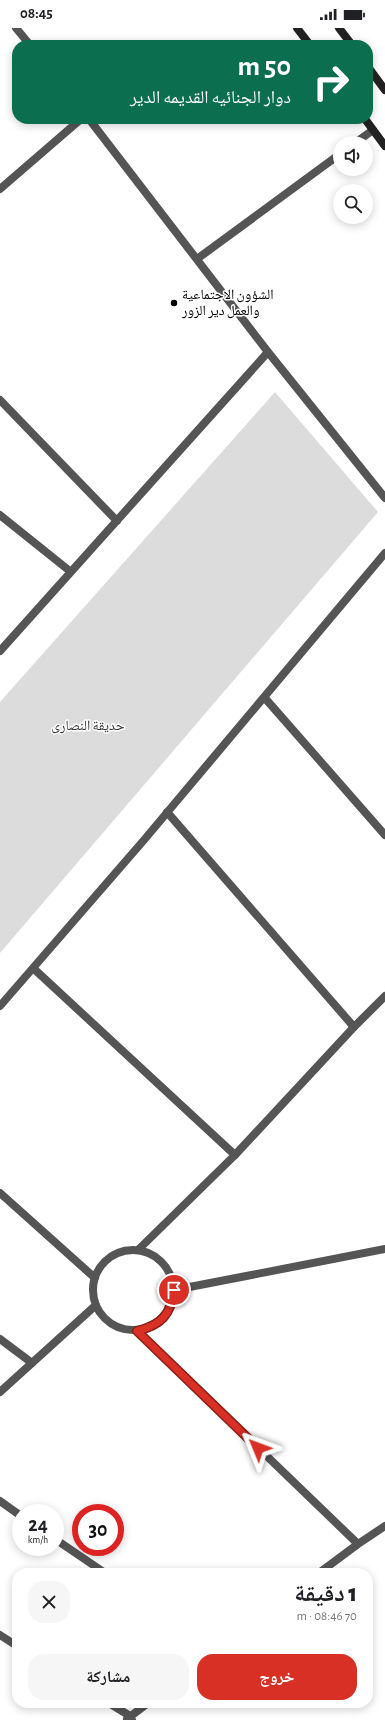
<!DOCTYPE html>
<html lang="ar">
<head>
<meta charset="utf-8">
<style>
	body { margin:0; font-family:"Alegreya Sans","Noto Naskh Arabic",sans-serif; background:#f6f6f6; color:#202124; direction:rtl; height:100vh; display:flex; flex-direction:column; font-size:15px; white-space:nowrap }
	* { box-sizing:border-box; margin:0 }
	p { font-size:13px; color:#757577 }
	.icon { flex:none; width:22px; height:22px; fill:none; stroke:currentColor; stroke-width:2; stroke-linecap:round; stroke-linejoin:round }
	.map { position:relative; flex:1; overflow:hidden; direction:ltr }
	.details { position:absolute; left:12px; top:1540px; width:361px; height:140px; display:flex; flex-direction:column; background:#fff; border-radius:16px; box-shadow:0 2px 10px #0003; direction:rtl }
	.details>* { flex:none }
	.top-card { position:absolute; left:12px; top:12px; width:361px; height:84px; border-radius:16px; box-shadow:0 2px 10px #0003; direction:rtl; background:#0b6e4f; color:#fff; overflow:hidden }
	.controls { position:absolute; left:333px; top:108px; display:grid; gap:8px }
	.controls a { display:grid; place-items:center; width:40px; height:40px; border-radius:50%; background:#fff; box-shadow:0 2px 10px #0003; font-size:20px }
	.speed { position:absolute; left:12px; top:1476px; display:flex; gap:8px; font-size:20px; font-weight:700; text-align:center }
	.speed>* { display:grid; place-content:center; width:52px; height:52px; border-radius:50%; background:#fff; box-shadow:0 2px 10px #0003; line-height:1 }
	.speed small { font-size:10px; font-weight:400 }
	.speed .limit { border:6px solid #d22; background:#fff; color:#111 }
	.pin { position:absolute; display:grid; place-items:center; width:34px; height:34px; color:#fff; margin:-17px; border:2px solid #fff; border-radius:50%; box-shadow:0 1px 4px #0007 }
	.me { position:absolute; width:44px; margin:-22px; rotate:314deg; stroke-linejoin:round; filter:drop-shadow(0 0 3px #0008) }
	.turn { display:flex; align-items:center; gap:14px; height:84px; padding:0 16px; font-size:18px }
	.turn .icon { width:52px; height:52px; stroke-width:2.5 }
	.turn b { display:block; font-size:28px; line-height:34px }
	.round { display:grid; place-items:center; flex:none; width:42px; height:42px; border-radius:16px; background:#f6f6f6 }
	.headline { display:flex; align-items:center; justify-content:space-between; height:68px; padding:0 16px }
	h1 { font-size:24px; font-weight:800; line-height:30px }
	.action { display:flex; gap:8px; margin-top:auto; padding:8px 16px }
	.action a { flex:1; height:46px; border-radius:16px; background:#d93025; color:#fff; font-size:16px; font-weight:800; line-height:46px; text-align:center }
	.action a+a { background:#f6f6f6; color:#202124 }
	.status { display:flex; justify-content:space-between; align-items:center; height:28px; padding:0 20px; background:#fff; direction:ltr }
	.status svg { height:11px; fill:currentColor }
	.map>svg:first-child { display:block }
</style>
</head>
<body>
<div class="status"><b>08:45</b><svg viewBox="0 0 49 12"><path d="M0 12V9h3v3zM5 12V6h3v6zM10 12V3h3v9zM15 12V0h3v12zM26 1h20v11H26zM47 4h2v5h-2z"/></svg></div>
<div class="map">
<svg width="385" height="1692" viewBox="0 0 385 1692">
	<rect width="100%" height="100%" fill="#fff"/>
	<path fill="#dcdcdc" d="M275,364L378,484L0,925V674Z"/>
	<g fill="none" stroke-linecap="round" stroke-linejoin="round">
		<path stroke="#555" stroke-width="8" d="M16,0L30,17
			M89,91L268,324L385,470
			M355,115L373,102
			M0,161L81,91
			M197,231L340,126
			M0,372L117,493
			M0,487L71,544
			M0,623L268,324
			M264,669L385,807
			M167,784L354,999
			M33,940L235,1127
			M0,978L144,812L385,525
			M137,1303L358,1516
			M0,1311L32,1335
			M0,1473L21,1488
			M55,1511L105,1545
			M319,1545L358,1516L385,1498
			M0,1607L17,1618
			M109,1675L130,1688L132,1692
			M127,1691L148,1675"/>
		<path stroke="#555" stroke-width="8" d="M0,1165L95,1250
			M93 1262a40 40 0 1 1 80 0a40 40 0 1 1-80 0Z
			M138,1222L235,1127L354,999L385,968
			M174,1262L385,1221
			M0,1364L96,1277"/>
		<path stroke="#222" stroke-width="8" d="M297,0L310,17
			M339,0L352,17
			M368,39L385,62
			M365,91L385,118"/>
	</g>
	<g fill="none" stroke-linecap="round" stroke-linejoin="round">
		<g stroke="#8d1f18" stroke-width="10">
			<path id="route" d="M174,1262C171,1287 161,1297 137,1303L258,1420"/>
		</g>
		<use href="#route" stroke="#d93025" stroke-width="7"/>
	</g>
	<circle fill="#000" stroke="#fff" stroke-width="1.5" cx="174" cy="275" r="4"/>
	<g text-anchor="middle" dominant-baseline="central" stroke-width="3" stroke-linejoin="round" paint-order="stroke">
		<g font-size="14" fill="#000" stroke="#fff" text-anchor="start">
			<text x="182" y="267">الشؤون الاجتماعية<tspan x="182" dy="16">والعمل دير الزور</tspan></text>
		</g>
		<g font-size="14" fill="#333" stroke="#fff">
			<text x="88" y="698">حديقة النصارى</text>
		</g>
	</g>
</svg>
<div class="controls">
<a><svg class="icon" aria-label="sound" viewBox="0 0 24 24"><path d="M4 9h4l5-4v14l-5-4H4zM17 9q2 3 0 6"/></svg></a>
<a><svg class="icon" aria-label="search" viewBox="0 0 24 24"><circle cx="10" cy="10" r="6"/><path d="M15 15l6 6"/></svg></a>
</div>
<div class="speed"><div>24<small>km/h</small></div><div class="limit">30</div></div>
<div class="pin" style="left:174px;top:1262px;background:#d93025"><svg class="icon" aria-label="arrive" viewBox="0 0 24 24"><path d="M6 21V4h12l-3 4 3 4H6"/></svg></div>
<svg class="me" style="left:258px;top:1420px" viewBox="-20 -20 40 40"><path d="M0-17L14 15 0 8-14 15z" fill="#d93025" stroke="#fff" stroke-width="4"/></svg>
<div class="top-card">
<div class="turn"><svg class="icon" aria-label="right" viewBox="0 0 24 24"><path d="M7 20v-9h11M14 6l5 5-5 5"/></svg><div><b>50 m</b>دوار الجنائيه القديمه الدير</div></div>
</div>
<section class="details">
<div class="headline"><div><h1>1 دقيقة</h1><p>70 m · 08:46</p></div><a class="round"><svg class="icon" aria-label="close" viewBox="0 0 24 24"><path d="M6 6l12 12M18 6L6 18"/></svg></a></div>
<div class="action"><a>خروج</a><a>مشاركة</a></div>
</section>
</div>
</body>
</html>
